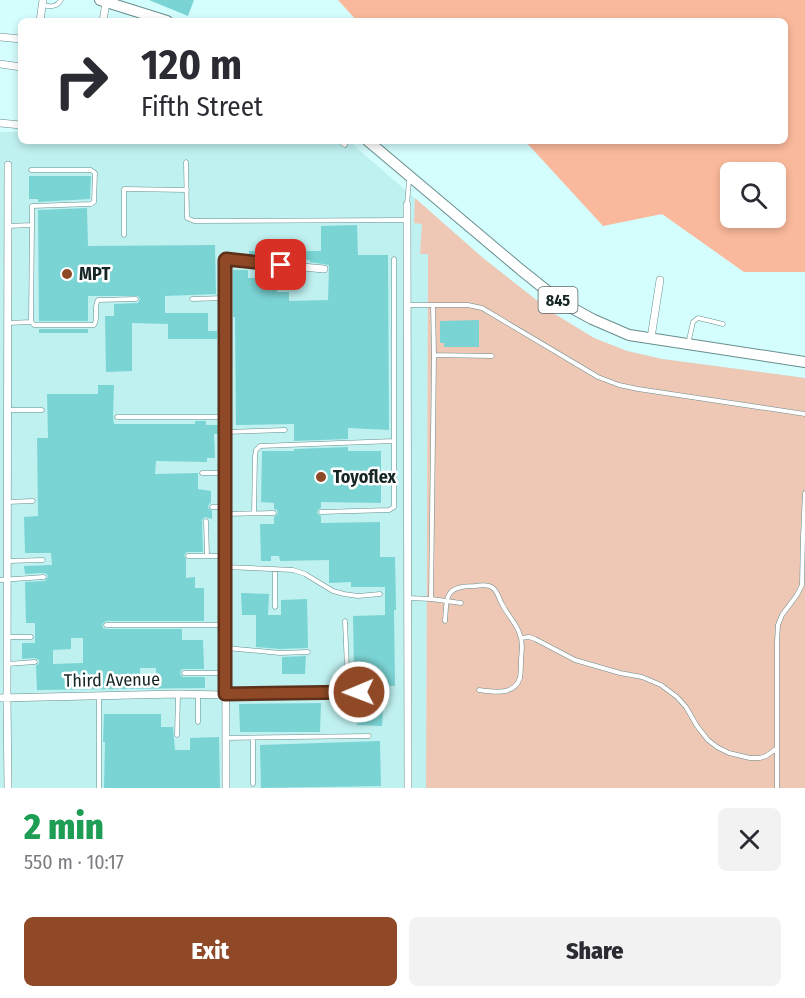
<!DOCTYPE html>
<html lang="en">
<head>
<meta charset="utf-8">
<style>
	body { margin:0; font-family:"Fira Sans Condensed",sans-serif; background:#f2f2f3; color:#2b2b33; height:100vh; display:flex; flex-direction:column; font-size:22px; white-space:nowrap }
	* { box-sizing:border-box; margin:0 }
	p { font-size:20px; color:#7c7c81 }
	.icon { flex:none; width:33px; height:33px; fill:none; stroke:currentColor; stroke-width:2; stroke-linecap:round; stroke-linejoin:round }
	.map { position:relative; height:788px; overflow:hidden }
	.side { display:flex; flex-direction:column; background:#fff; flex:1 }
	.side>* { flex:none }
	.hud { position:absolute; left:18px; top:18px; width:770px; height:126px; border-radius:9px; box-shadow:0 3px 9px #0003; background:#fff; color:#2b2b33; overflow:hidden }
	.buttons { position:absolute; left:720px; top:162px; display:grid; gap:12px }
	.buttons a { display:grid; place-items:center; width:66px; height:66px; border-radius:9px; background:#fff; box-shadow:0 3px 9px #0003; font-size:30px }
	.pin { position:absolute; display:grid; place-items:center; width:51px; height:51px; color:#fff; margin:-26px; border-radius:12px; box-shadow:0 3px 9px #0006 }
	.me { position:absolute; width:66px; margin:-33px; rotate:269deg; stroke-linejoin:round; filter:drop-shadow(0 0 4px #0008) }
	.turn { display:flex; align-items:center; gap:21px; height:126px; padding:0 24px; font-size:27px }
	.turn .icon { width:78px; height:78px; stroke-width:2.5 }
	.turn b { display:block; font-size:42px; line-height:51px }
	.round { display:grid; place-items:center; flex:none; width:63px; height:63px; border-radius:9px; background:#f2f2f3 }
	.headline { display:flex; align-items:center; justify-content:space-between; height:102px; padding:0 24px }
	h1 { font-size:36px; font-weight:800; line-height:45px; color:#1e9e55 }
	.action { display:flex; gap:12px; margin-top:auto; padding:12px 24px }
	.action a { flex:1; height:69px; border-radius:9px; background:#904926; color:#fff; font-size:24px; font-weight:800; line-height:69px; text-align:center }
	.action a+a { background:#f2f2f3; color:#2b2b33 }
	.map>svg:first-child { display:block }
</style>
</head>
<body>
<div class="map">
<svg width="805" height="788" viewBox="0 0 805 788">
	<rect width="100%" height="100%" fill="#d4fdfd"/>
	<path fill="#bff1f0" d="M0,132H21V141H349L483,258L553,313L594,338L627,351L662,359L805,378V788L438,237L422,235L420,254L428,253L426,788H0Z"/>
	<path fill="#efc7b5" d="M415,198L483,258L553,313L594,338L627,351L662,359L805,378V788H426L428,254H420L422,224L414,223Z"/>
	<path fill="#fab99c" fill-rule="evenodd" d="M338,0H805V272H744L662,214L603,226L525,141H784V21H357ZM730,172H776V218H730Z"/>
	<path fill="#7bd4d4" fill-rule="evenodd" d="M149,0H194L188,16Z
		M29,176H91L90,199L38,202V199H29Z
		M87,208L88,246L215,245L216,294L165,296V313H208V331H217V339H168V324L132,323V371L106,372L105,316H114V304L138,303L140,299L138,296H88V321H39L38,210Z
		M357,225L358,255H388L389,430L348,428V439L294,441V424L236,425L235,317H233V270H248V278H277V292H289V301L328,300L329,265L310,262V260H297V258H270L249,256V251H321V226Z
		M479,320V347H444V343H440V321Z
		M39,329H88V333H39Z
		M98,385H114L113,416L114,424H195V421H206V425H219L220,434H214L215,458H207V462L156,461L155,474L198,473V489L211,491V503L209,504L208,508L212,511V519L205,517L202,520L203,552H187L184,555L186,559V578L195,577V588H204V621H106L102,624L103,628L106,629H182V640H203L204,669H183L181,670L180,674L183,677H204L205,678V688L37,690L36,666L39,663V660L35,658L22,659V643H35V623H26L25,582L45,581L48,577L47,574L44,573L25,574L24,566L52,565L51,553H25L24,517L38,516L37,438H48L47,394H98ZM71,638H83V663L53,664V650L71,649ZM140,668H156V680H140Z
		M348,447V451H381V503L321,502V508L318,510L317,513L321,516V523L380,522V557H395L396,610H394L395,686H388V696H384L382,726L357,725L359,703H362L363,691L362,689L361,669H354L353,616L385,615V587H351V582L329,583V560L280,561L279,556H271V561H261L260,524H274V517L278,513L277,510L274,509V503L261,502L262,451H294V449Z
		M241,593L269,594L268,615H281V600L307,599L308,648L280,649L256,647V615H242Z
		M306,656L305,674H282V657Z
		M321,703L320,732H240L239,704Z
		M104,714H161V727H173L175,750H190V738L219,737L220,788H104L105,742H103Z
		M380,741L381,786L261,788L260,745Z"/>
	<g fill="none" stroke-linecap="round" stroke-linejoin="round">
		<g stroke="#688d8d" stroke-width="5">
			<path id="service" d="M43,5C51,7 57,7 61,0
				M339,141L345,145
				M186,162L187,218L194,221L406,220
				M31,170H91L95,173L94,202L91,204L32,206V225
				M407,205L409,180
				M8,226L32,225L31,321L34,325H94C99,318 93,308 98,300L136,299
				M124,235V189L187,190
				M192,299L225,298
				M408,305H468L482,308L598,377L619,385L638,389L805,414
				M8,323L31,322
				M688,344L693,322L698,318L723,324
				M434,355L492,356
				M7,410H42
				M117,417H225
				M226,432L285,430
				M202,473H225
				M7,502L33,501
				M212,507H225
				M321,512L389,510L394,507V259
				M254,513L255,456L256,450L260,446L394,441
				M225,514L274,513
				M206,521L207,556
				M188,556H225
				M8,561L43,560
				M225,567L293,570L305,574L333,591L344,594L358,596L380,594
				M0,580L44,577
				M408,598L431,599L461,603
				M431,599L434,355L433,305
				M275,607V569
				M345,621L348,692
				M445,621C447,595 445,586 475,586C481,585 488,584 493,588C498,592 499,599 502,604C507,614 515,622 519,632C523,641 522,650 521,659C521,665 521,672 520,678C514,696 493,692 479,690
				M106,625H225
				M8,637H31
				M521,638L529,637L535,639L575,660L620,673L642,677L661,685L677,697L686,707L697,726L708,740L717,747L729,753L750,758H760L766,756L776,749
				M226,648L280,653L308,652
				M7,664L35,662
				M184,673H225
				M198,694V722
				M226,695L359,692
				M99,696V788
				M177,735L178,695
				M226,738L369,736
				M253,738V784
				M777,788V642L778,625L782,615L797,595L802,585L803,536L805,493"/>
		</g>
		<g stroke="#688d8d" stroke-width="8">
			<path id="minor" d="M40,21L43,0
				M103,21L106,2
				M0,37L21,39
				M0,64L21,67
				M0,123L21,125
				M8,165L7,697L8,788
				M407,205L408,788
				M238,261L324,269
				M651,338L660,280
				M0,698L178,694L225,695
				M226,788L225,262L226,259L233,260"/>
		</g>
		<g stroke="#688d8d" stroke-width="12">
			<path id="primary" d="M100,0L167,21
				M368,141L521,270L561,302L592,319L629,335L805,362"/>
		</g>
		<use href="#service" stroke="#fff" stroke-width="4"/>
		<use href="#minor" stroke="#fff" stroke-width="7"/>
		<use href="#primary" stroke="#fff" stroke-width="10"/>
	</g>
	<g fill="none" stroke-linecap="round" stroke-linejoin="round">
		<g stroke="#5e2f19" stroke-width="15">
			<path id="route" d="M281,265L226,259L225,260V694L359,692"/>
		</g>
		<use href="#route" stroke="#904926" stroke-width="10"/>
	</g>
	<g fill="#904926" stroke="#fff" stroke-width="2">
		<circle cx="67" cy="274" r="6"/>
		<circle cx="321" cy="477" r="6"/>
	</g>
	<g text-anchor="middle" dominant-baseline="central" stroke-width="5" stroke-linejoin="round" paint-order="stroke">
		<rect fill="#fff" stroke="#5c6666" stroke-width="1.5" x="538.5" y="287" width="39" height="26" rx="4.5"/>
		<g font-size="16" font-weight="bold" fill="#162525">
			<text x="558" y="300">845</text>
		</g>
		<g font-size="18" font-weight="bold" fill="#162525" stroke="#fff" text-anchor="start">
			<text x="79" y="274">MPT</text>
			<text x="333" y="477">Toyoflex</text>
		</g>
		<g font-size="18" fill="#162525" stroke="#fff">
			<text transform="translate(112 680) rotate(-1)">Third Avenue</text>
		</g>
	</g>
</svg>
<div class="buttons">
<a><svg class="icon" aria-label="search" viewBox="0 0 24 24"><circle cx="10" cy="10" r="6"/><path d="M15 15l6 6"/></svg></a>
</div>
<div class="pin" style="left:281px;top:265px;background:#d93025"><svg class="icon" aria-label="arrive" viewBox="0 0 24 24"><path d="M6 21V4h12l-3 4 3 4H6"/></svg></div>
<svg class="me" style="left:359px;top:692px" viewBox="-20 -20 40 40"><circle r="17" fill="#904926" stroke="#fff" stroke-width="3"/><path d="M0-11L8 9 0 5-8 9z" fill="#fff"/></svg>
<div class="hud">
<div class="turn"><svg class="icon" aria-label="right" viewBox="0 0 24 24"><path d="M7 20v-9h11M14 6l5 5-5 5"/></svg><div><b>120 m</b>Fifth Street</div></div>
</div>
</div>
<section class="side">
<div class="headline"><div><h1>2 min</h1><p>550 m · 10:17</p></div><a class="round"><svg class="icon" aria-label="close" viewBox="0 0 24 24"><path d="M6 6l12 12M18 6L6 18"/></svg></a></div>
<div class="action"><a>Exit</a><a>Share</a></div>
</section>
</body>
</html>
